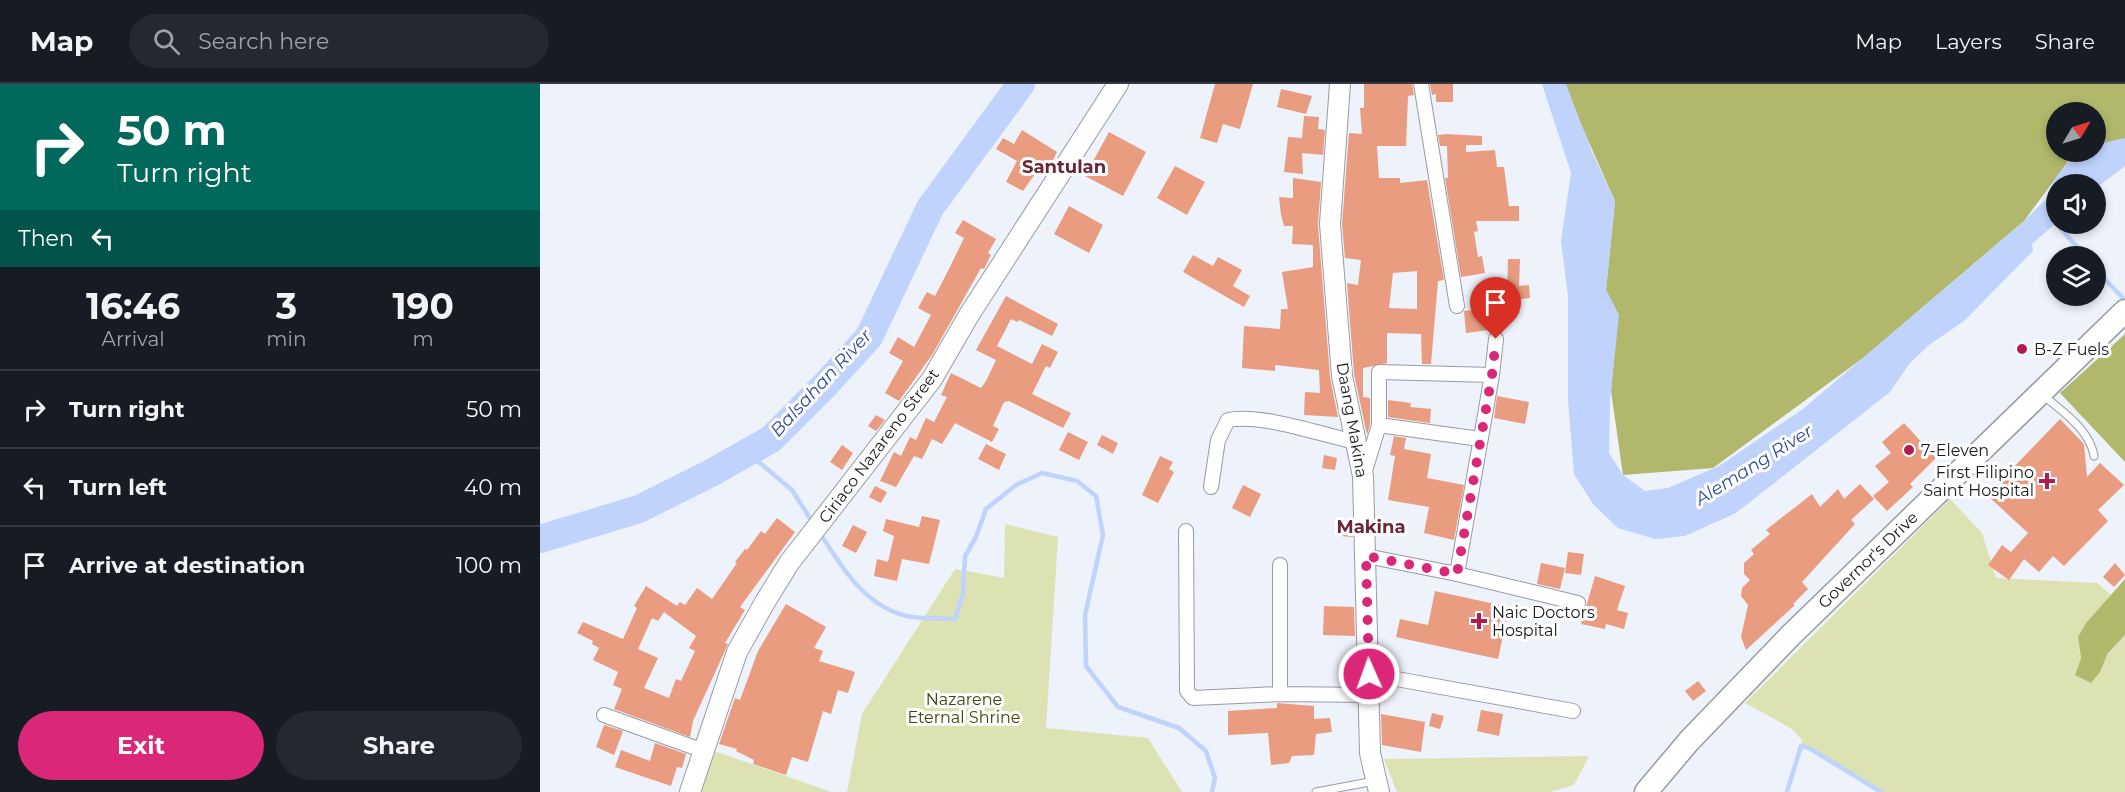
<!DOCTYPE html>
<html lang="en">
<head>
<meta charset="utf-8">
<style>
	body { margin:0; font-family:Montserrat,sans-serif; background:#242831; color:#f1f3f6; height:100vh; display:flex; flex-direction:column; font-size:22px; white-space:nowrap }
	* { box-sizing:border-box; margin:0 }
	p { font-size:20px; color:#9ea1a6 }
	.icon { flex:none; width:33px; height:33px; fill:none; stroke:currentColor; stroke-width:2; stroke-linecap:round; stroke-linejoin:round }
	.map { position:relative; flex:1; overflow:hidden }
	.side { display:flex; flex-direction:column; background:#171b24; width:540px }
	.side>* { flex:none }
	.hud { background:#00695c; color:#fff; overflow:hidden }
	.needle { width:39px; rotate:52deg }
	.tools { position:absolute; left:1506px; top:18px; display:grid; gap:12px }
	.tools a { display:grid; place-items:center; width:60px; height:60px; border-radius:50%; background:#171b24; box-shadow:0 3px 9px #0003; font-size:30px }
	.pin { position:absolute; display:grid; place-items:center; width:51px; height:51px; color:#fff; margin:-62px -26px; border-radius:50% 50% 50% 0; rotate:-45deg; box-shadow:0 0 6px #0007 }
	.pin .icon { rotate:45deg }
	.me { position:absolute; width:66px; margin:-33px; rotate:358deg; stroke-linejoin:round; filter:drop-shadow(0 0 4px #0008) }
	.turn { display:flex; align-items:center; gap:21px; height:126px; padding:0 18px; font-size:27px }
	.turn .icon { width:78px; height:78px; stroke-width:2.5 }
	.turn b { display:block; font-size:42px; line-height:51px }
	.then { display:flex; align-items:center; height:57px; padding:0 18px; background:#0003; gap:12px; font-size:22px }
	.eta { display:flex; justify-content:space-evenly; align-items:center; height:102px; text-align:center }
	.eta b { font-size:36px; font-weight:700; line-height:42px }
	.action { display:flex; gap:12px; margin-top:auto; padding:12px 18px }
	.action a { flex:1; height:69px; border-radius:36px; background:#db2777; color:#fff; font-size:24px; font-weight:700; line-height:69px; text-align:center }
	.action a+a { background:#242831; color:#f1f3f6 }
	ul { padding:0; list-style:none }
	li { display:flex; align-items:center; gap:18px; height:78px; padding:0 18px; border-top:2px solid #363941 }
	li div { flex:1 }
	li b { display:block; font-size:22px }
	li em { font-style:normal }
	header { display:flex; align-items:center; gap:36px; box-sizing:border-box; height:84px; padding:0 30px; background:#171b24; border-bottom:2px solid #363941 }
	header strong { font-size:28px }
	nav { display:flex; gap:33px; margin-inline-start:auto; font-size:21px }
	.search { width:420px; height:54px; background:#242831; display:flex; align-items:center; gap:15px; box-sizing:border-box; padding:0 21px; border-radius:33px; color:#9ea1a6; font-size:22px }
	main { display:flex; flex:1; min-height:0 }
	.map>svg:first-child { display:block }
</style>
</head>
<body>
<header>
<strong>Map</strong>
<div class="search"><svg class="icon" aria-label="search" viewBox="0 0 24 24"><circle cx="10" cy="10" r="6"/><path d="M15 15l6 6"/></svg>Search here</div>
<nav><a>Map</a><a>Layers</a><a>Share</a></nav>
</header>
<main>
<section class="side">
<div class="hud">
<div class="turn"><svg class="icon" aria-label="right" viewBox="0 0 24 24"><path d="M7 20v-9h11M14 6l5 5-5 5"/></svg><div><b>50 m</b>Turn right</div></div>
<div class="then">Then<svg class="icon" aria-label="left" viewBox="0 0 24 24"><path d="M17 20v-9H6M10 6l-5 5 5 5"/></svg></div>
</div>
<div class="eta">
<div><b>16:46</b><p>Arrival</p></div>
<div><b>3</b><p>min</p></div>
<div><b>190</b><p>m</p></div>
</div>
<ul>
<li><svg class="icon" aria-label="right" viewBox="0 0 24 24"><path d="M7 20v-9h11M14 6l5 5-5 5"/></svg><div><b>Turn right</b></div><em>50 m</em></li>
<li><svg class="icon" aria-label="left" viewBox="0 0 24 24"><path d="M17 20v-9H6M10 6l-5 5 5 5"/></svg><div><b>Turn left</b></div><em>40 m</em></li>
<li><svg class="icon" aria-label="arrive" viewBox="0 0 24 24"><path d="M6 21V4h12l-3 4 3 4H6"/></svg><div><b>Arrive at destination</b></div><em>100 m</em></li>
</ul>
<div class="action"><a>Exit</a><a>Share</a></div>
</section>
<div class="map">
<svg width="1585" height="708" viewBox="0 0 1585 708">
	<rect width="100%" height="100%" fill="#eef2fa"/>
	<path fill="#dce2b1" d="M1410,415L1442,449L1456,494L1557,499L1571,511L1546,539L1538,553L1541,574L1535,590L1560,588L1568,569L1585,551V708H1341L1269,664L1261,662L1262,656L1252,645L1205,619Z
		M465,440L518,453L506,644L608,654L642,708H307L322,630L415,485L464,494Z
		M171,666L292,708H160Z
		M1049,672L1034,701L1010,708H857L844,675Z"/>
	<path fill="#b1b86b" d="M1023,0H1585V55L1556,65V28H1516V68H1550L1529,76L1484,137L1323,274L1173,384L1083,391L1071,307L1078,230L1066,206L1075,117Z
		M1585,250V378L1520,309Z
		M1585,495V551L1568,569L1560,588L1551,599L1535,591L1541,574L1538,553L1546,539Z"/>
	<path fill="#bfd3fc" d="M1002,0H1026L1052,68L1075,117L1066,206L1079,231L1070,316L1069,369L1083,391L1105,407L1128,404L1179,382L1263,325L1484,137L1511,110L1513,97L1530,76L1545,68H1556L1558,60L1585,54V82L1556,104V100H1516V139L1492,160L1493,167L1424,237L1389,261L1369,280L1350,308L1196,429L1145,452L1115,455L1078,444L1053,420L1034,390L1028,316V212L1021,157L1031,89Z"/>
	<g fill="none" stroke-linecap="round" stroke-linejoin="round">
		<path stroke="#bfd3fc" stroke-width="4.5" d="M1517,140L1545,172
			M1556,186L1582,213
			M207,368L252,406L273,439
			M280,449C301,483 328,527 373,533C386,535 401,534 415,535L423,510L425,472L436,453L446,425L476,401L502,389L537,397L556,412L563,451L545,531L546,582L578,623L639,644L666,667L675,694L672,708
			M1247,708L1261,662L1269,664L1341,708"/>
		<path stroke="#bfd3fc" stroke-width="28" d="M0,455L99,425L171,389L231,355L286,300L329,253L390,124L481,0"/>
	</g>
	<path fill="#e99c80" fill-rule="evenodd" d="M675,0H713L700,45L683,40L677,59L660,54Z
		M824,0H872L874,11L868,12L866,62H837L839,94H860V99L887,96L904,196L898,197L891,280H882L881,250L847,249V279L823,284V313L830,314V340L827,351L814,290L807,199L818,201L821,176L805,174L802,140L809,49L822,50L820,24H824ZM877,187V225L849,224L853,189Z
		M890,0H913V18H896V10L892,11Z
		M741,5L772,12L766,30L737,23Z
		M764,32L779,33L778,45L785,46L783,71L762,69L763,90L744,88L748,53L762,54Z
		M482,46L517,68L509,84L502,80L483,107L466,98L477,77L456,65L463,54L474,60Z
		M569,48L606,68L583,112L545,92Z
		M907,50L942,52V61H926V68L955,66L957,83H964L969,122H979V137H936L938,147L934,148L938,173L942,172L945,189L921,193L905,94H908L907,62H900L898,51Z
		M635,82L665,98L647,131L617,114Z
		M753,94L781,98L778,141L790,293L798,333L764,331L765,308L780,309L779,286L735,281V287L702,284L704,242L740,245L741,225H748L742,188L773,183V161L752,160L753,142H744L741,131L739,113L753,114Z
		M529,122L563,141L549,169L514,150Z
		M423,136L456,155L448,169L451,171L444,185L441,184L392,271L359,317L345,309L363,277L349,269L358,253L374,263L391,231L378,224L387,208L395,212L409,185L424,154L415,149Z
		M653,171L673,182L678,173L702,186L693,202L710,212L704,223L643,188Z
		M968,175H980L979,202L989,201L990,214L967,217Z
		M466,212L518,240L512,252L479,236L477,238L471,235L457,262L492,280L502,260L518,268L510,284L506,282L492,310L531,329L523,344L469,317L464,318L453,342L459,345L452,358L415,339L402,360L392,355L382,375L374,372L356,403L340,397L354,368L361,372L370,353L376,356L386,334L394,338L407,313L401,311L411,289L441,304L446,297L456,276L436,266Z
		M952,224L956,245L926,249L924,227Z
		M957,312L989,318L985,340L954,334Z
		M848,316L871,319L870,323L891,325L890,339L848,333Z
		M336,331L345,336L336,347L328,342Z
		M1520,335L1544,360L1547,393L1560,379L1584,401L1558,426L1568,437L1524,482L1513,472L1499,488L1484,475L1469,496L1448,481L1462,461L1471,468L1488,449L1447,411Z
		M1364,339L1396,374L1370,400L1373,403L1347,427L1333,412L1349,398L1335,382L1351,369L1342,358Z
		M528,348L548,358L539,376L519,366Z
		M562,351L578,359L573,370L557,361Z
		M845,351L866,354L864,365L891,370L887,394L924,401L914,456L884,449L889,423L848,416L855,372L850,371L854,352Z
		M446,360L466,370L459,386L438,375Z
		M302,361L313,369L302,386L290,378Z
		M784,371L797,374L795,386L782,384Z
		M620,372L633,378L629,385L634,388L618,419L602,411Z
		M1320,400L1334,415L1311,436L1315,440L1262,498L1268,505L1253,520L1255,521L1206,566L1201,553L1208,521L1201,512L1202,504L1210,496L1204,490V479L1214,470L1211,466L1230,450L1226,446L1272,410L1280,423L1298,405L1304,415Z
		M703,401L721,410L710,433L692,424Z
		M335,402L347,408L341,419L329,413Z
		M382,432L400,436L389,480L362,475L357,497L334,492L337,475L348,478L354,452L343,447L346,435L379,443Z
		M237,434L255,448L200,523L205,526L185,559L188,560L153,637L150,653L74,625L82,605L73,601L78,588L53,576L59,564L52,560L53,557L37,549L43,538L83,555L97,524L94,522L106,502L137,522L140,518L145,521L157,504L172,515L197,479L195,478L205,465L207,466L221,447L225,450ZM124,528L156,552L149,564L155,567L141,597L136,595L129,614L104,604L118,574L98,565L112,534L118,537Z
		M801,440L812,441L813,453L800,452Z
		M313,441L327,448L316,469L302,462Z
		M1028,468L1044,470L1041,491L1025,489Z
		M1001,479L1025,484L1020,505L997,500Z
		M1575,479L1585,491L1574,503L1563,493Z
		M1055,492L1085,502L1077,526L1088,529L1084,545L1066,540L1065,545L1041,540Z
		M895,507L969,523L958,575L856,553L860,535L888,541Z
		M246,520L286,543L274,564L283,567L279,577L315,588L308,609L298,606L291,630L283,627L268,678L252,673L246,691L213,680L214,676L196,667L197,665L179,660L195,614L200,616L218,567Z
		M784,522L814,523L815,552L783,551Z
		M1158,597L1166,607L1153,617L1145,607Z
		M737,619L774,622V635L790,634L792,648L776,650L774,671L752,672L749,679L731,681L728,649L688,651V627L737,624Z
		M941,626L963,630L959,652L937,647Z
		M892,629L904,632L900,645L889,642Z
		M841,630L885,638L881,668L842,661Z
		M64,641L83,647L74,671L56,663Z
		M115,659L146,670L142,684L137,683L131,702L75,683L81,666L110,677Z"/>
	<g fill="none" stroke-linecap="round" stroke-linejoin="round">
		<g stroke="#979ba2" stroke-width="9">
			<path id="lane" d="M1504,312C1523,328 1550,346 1554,372
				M776,708L835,697"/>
		</g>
		<g stroke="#979ba2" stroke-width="16">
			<path id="street" d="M881,0L917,222
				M839,341L940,355
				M824,390L839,341V288L952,291
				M671,403L678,356L688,336C721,329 782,351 816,358
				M646,447L647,607L653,614L740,610L830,611
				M826,472L917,490L1038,519
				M740,481V610
				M917,490L952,291L956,255
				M829,590L1033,627
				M64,631L164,667"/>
		</g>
		<g stroke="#979ba2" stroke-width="22">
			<path id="secondary" d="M800,0L790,140L802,292L823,392L830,669L839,708
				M150,708L197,568L225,518L249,479L392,295L429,231L578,0"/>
		</g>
		<g stroke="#979ba2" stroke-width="25">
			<path id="primary" d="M1106,708L1149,657L1251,551L1585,227"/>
		</g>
		<use href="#lane" stroke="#fff" stroke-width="7"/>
		<use href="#street" stroke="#fff" stroke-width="14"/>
		<use href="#secondary" stroke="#fff" stroke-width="20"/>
		<use href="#primary" stroke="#fff" stroke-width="22"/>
	</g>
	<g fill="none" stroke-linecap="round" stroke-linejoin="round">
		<path stroke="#db2777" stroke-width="10" stroke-dasharray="0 18" d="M829,590L826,472L917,490L952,291L956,255"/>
	</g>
	<g fill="#af1d4d" stroke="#fff" stroke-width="2">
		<circle cx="1482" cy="265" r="6"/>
		<circle cx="1369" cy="366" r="6"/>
		<path d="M1504 388h6v6h6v6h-6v6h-6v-6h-6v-6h6z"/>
		<path d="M936 528h6v6h6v6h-6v6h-6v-6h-6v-6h6z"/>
	</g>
	<g text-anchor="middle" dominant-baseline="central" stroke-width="6" stroke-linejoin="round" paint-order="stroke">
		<g font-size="16" fill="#191a1d" stroke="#fff" text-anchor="start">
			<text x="1494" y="265">B-Z Fuels</text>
			<text x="1381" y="366">7-Eleven</text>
			<text x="1494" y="388" text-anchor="end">First Filipino<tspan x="1494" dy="18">Saint Hospital</tspan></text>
			<text x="952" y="528">Naic Doctors<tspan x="952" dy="18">Hospital</tspan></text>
		</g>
		<g font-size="16" fill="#191a1d" stroke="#fff">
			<text transform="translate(812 336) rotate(80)">Daang Makina</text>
			<text transform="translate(339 362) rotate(-53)">Ciriaco Nazareno Street</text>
			<text transform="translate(1328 476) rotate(-44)">Governor's Drive</text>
		</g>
		<g font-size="16" fill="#414406" stroke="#fff">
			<text x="424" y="615">Nazarene<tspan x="424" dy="18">Eternal Shrine</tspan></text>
		</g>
		<g font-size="18" font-weight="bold" fill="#6c2637" stroke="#fff">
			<text x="524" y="83">Santulan</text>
			<text x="831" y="443">Makina</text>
		</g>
		<g font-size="18" font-style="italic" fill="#2d4e9b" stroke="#fff">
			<text transform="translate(281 299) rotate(-47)">Balsahan River</text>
			<text transform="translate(1214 381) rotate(-32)">Alemang River</text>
		</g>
	</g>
</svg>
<div class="tools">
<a><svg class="needle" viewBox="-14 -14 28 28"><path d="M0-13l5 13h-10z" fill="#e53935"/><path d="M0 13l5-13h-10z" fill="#9ea1a6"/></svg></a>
<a><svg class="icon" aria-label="sound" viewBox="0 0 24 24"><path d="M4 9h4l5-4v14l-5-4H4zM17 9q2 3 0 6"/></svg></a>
<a><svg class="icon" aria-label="layers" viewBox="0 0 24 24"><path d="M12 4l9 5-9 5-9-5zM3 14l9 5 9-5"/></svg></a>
</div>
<div class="pin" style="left:956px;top:255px;background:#d93025"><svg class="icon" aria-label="arrive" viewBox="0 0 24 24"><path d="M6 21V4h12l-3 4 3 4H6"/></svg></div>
<svg class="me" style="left:829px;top:590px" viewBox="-20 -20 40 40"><circle r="17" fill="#db2777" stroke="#fff" stroke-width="3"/><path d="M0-11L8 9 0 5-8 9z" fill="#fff"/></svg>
</div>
</main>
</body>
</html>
